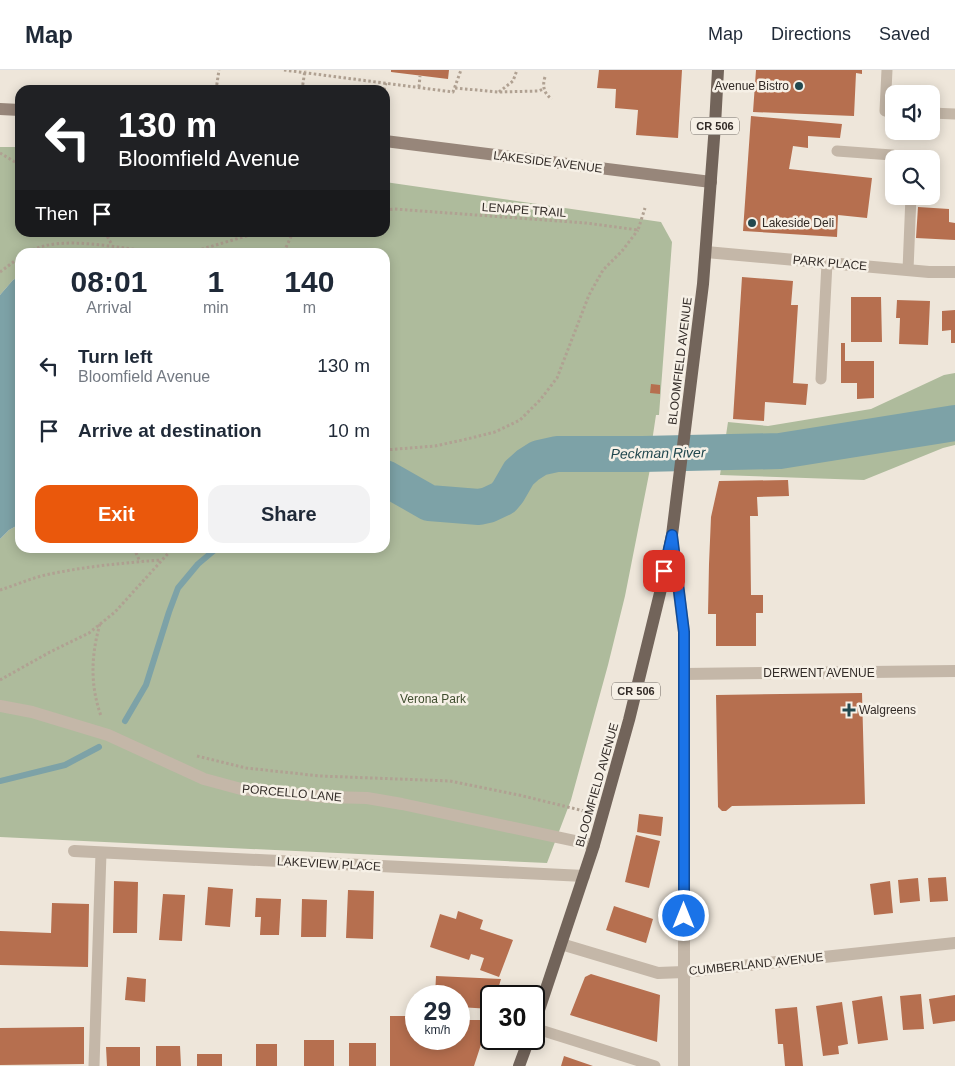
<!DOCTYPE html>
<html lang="en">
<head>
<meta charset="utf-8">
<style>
	body { margin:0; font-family:Arial,sans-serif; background:#f2f2f3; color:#1f2937; height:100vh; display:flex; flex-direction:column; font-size:19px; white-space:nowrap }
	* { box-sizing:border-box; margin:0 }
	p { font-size:16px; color:#747a83 }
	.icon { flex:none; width:28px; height:28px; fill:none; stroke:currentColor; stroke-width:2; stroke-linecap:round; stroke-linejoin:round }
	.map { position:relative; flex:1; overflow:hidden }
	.side { position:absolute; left:15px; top:178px; width:375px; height:305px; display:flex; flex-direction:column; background:#fff; border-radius:15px; box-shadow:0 2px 12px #0003 }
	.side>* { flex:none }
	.top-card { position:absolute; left:15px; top:15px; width:375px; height:152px; border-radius:15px; box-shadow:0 2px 12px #0003; background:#202124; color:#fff; overflow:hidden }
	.tools { position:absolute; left:885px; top:15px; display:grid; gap:10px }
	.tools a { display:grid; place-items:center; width:55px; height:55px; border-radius:10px; background:#fff; box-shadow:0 2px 12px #0003; font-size:25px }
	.speed { position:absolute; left:405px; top:915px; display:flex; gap:10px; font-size:25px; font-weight:700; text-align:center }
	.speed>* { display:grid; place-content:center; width:65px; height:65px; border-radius:50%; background:#fff; box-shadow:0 2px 12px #0003; line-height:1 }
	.speed small { font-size:12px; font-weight:400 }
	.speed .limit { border:2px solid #111; border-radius:8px; background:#fff; color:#111 }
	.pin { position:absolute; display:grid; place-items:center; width:42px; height:42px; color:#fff; margin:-21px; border-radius:10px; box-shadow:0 2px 8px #0006 }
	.me { position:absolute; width:55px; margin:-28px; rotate:0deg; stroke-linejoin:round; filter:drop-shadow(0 0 4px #0008) }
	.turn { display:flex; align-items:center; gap:18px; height:105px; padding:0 20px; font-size:22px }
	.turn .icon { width:65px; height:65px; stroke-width:2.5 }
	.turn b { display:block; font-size:35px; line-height:42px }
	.then { display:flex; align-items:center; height:48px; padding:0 20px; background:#0003; gap:10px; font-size:19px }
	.eta { display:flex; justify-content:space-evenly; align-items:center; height:85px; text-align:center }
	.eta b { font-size:30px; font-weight:700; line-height:35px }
	.primary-button { display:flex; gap:10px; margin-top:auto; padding:10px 20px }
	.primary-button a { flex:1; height:58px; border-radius:15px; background:#ea580c; color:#fff; font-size:20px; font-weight:700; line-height:58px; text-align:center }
	.primary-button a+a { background:#f2f2f3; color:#1f2937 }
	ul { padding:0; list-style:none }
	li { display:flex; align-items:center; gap:15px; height:65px; padding:0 20px }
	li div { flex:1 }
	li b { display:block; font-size:19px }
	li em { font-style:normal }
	header { display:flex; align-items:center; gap:30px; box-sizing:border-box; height:70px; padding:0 25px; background:#fff; border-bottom:1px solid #e0e1e3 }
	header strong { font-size:24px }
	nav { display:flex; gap:28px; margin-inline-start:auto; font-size:18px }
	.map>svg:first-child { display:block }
</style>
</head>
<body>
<header>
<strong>Map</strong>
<nav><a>Map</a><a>Directions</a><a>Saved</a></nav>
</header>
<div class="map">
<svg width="955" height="996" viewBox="0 0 955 996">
	<rect width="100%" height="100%" fill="#eee6da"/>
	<path fill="#aebb9c" d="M0,77H20V162H385V112L661,152L672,172L659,345H656L648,398L650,399L625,526L608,595L571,730L547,793L0,767V469L9,460L20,454V478H385V182H90L77,181L70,182H20V206L13,210L0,225Z
		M955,303V375L943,378L864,410L720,405L728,352L768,356L871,339L944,305Z"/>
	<path fill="#7da2a7" d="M20,206V454L9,460L0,469V225L13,210Z"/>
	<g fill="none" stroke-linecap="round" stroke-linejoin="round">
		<path stroke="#7da2a7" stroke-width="6" d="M125,651L146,615L169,542L178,518L198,494L217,478
			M0,711L65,695L99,677"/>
		<path stroke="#7da2a7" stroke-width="36" d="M385,408L429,433L479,437L488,435L503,428L508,422L519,403L528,395L539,388L557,384H642L780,381L955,353"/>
	</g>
	<path fill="#b66f4f" d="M391,0H449L448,9L391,2Z
		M599,0H682L678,68L636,65L638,40L615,38L616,19L597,18Z
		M756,0H862V4L856,3L854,46L753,42Z
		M751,46L842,54L840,68L808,66V78L793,76L789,99L872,108L867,148L838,145L837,167L743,161Z
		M918,137L949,139V152L955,153V170L916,168Z
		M742,207L793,211L791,235H798L793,313L808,314L806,335L765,332L764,351L733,349Z
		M851,227H881L882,272H851Z
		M897,230L930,231L928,275L899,274L900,248H896Z
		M955,240V273H951V260L942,261V241Z
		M841,273H845V291H874V328L857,329V313H841Z
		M651,314L660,315V324L650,323Z
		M788,410L789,426L757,427L758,446H750L751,525H763V543H756V576H716V544H708L709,494L711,447L719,411Z
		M862,623L865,734L732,736L726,741H722L718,737L716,625Z
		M639,744L663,747L661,766L637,762Z
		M636,765L660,771L649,818L625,812Z
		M946,807L948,831L930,832L928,808Z
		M918,808L920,831L900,833L898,810Z
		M114,811L138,812L137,863H113Z
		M890,811L893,843L874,845L870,814Z
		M208,817L233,819L230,857L205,855Z
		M348,820L374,821L373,869L346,868Z
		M163,824L185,825L182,871L159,870Z
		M256,828L281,829L279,865H260L261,847H255Z
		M302,829L327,830L326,867H301Z
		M52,833L89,834L88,897L0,895V861L51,863Z
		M614,836L653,849L646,873L606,860Z
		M458,841L483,850L480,859L513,870L499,907L480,900L484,888L471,884L469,890L430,877L440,844L456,849Z
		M591,904L660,925L657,972L570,945L585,907Z
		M436,906L501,909L496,926H491V939L459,937V926H435Z
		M127,907L146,909L145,932L125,930Z
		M921,924L924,959L903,960L900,926Z
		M955,925V951L933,954L929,929Z
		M882,926L888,970L858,974L852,931Z
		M842,932L848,974L838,976L839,984L823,986L816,936Z
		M797,937L803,996H785L783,974H778L775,939Z
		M390,946H416V969H459V950H489L474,996H390Z
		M84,957V994L0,995V958Z
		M304,970H334V996H304Z
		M349,973H376V996H349Z
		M256,974H277V996H256Z
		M156,976H180L181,996H156Z
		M106,977H140V996H107Z
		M197,984H222V996H197Z
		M564,986L593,996H561Z"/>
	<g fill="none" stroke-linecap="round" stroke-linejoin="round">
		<path stroke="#b0a192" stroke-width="3" stroke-dasharray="2.5 2.5" stroke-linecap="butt" d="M284,0L453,22L461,0
			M545,7C542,16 544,24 552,29
			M419,17L420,6
			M455,18L498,22L538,21L544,19
			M216,20L219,0
			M302,20L305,0
			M384,20L386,13
			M499,22L513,11L517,0
			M0,83L20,95
			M385,140L394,139L586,153L638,160L645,138
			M105,162L112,175
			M28,182C62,163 122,180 160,182
			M192,182L260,162
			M284,182L293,162
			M0,202L20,187
			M385,380L435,376L467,369L495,362L520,350L540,330L557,308L589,225L603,200L622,181L638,160
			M134,478L140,492
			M0,520C13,516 27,510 41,506C80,497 121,493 161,490
			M100,554C91,585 90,615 101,646
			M0,610L50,582L89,563L115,542L173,478
			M197,686L246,698L320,706L450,711L519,725L588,742"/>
		<path stroke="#c4b7a8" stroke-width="11" d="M887,0L885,41L894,42
			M931,43L955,44
			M837,81L892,85L897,89
			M908,200L911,126
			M821,309L827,193
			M534,958L655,996
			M94,996L101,783"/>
		<path stroke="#c4b7a8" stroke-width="12" d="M706,182L929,202H955
			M672,469L684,562V996
			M684,604L955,601
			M0,636L32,642L108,665L204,709L241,719L327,727L367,728L402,734L594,775
			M74,781L584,806
			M561,874L658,903L684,902L955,873"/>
		<path stroke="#97867a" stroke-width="12" d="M0,39L20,40
			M385,71L711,112"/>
		<path stroke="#72645a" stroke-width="12" d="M534,955L594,775L629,650L661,519L672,465L703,214L715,55L718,0
			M519,996L529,969"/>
	</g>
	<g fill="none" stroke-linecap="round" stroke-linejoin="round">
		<g stroke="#114b97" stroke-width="12">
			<path id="route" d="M664,501L672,465L684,562V846"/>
		</g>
		<use href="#route" stroke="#1a73e8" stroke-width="9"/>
	</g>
	<g fill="#22484e" stroke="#f6f0e6" stroke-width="2">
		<circle cx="799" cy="16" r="5"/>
		<circle cx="752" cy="153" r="5"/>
		<path d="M846.5 632.5h5v5h5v5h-5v5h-5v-5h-5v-5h5z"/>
	</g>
	<g text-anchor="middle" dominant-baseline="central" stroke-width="5" stroke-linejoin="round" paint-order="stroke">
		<g fill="#f6f0e6" stroke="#6d6660" stroke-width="1">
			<rect x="691" y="47.5" width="48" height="17" rx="4"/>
			<rect x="612" y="612.5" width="48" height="17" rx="4"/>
		</g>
		<g font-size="11" font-weight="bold" fill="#322b27">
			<text x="715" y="56">CR 506</text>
			<text x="636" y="621">CR 506</text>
		</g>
		<g font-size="12" fill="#322b27" stroke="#f6f0e6" text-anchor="start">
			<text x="789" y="16" text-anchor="end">Avenue Bistro</text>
			<text x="762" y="153">Lakeside Deli</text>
			<text x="859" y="640">Walgreens</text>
		</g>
		<g font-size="12" fill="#322b27" stroke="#f6f0e6">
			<text transform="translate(548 92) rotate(7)">LAKESIDE AVENUE</text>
			<text transform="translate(524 140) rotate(4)">LENAPE TRAIL</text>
			<text transform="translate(830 193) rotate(5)">PARK PLACE</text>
			<text transform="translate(680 291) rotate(-83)">BLOOMFIELD AVENUE</text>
			<text x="819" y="603">DERWENT AVENUE</text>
			<text transform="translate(597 715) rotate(-74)">BLOOMFIELD AVENUE</text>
			<text transform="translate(292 723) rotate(5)">PORCELLO LANE</text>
			<text transform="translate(329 794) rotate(3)">LAKEVIEW PLACE</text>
			<text transform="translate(756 894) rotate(-6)">CUMBERLAND AVENUE</text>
		</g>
		<g font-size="12" fill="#3f4d2e" stroke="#f6f0e6">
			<text x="433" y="629">Verona Park</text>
		</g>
		<g font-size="14" font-style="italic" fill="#22484e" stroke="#f6f0e6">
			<text transform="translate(658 383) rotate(-1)">Peckman River</text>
		</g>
	</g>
</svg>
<div class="tools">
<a><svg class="icon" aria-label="sound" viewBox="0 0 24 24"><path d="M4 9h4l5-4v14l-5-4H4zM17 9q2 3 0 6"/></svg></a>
<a><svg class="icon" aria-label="search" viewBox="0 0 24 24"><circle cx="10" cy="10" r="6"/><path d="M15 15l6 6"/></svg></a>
</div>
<div class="speed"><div>29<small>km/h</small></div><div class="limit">30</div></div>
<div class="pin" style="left:664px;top:501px;background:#d93025"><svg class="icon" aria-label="arrive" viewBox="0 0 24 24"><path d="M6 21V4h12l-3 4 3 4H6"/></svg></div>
<svg class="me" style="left:684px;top:846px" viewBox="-20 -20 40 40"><circle r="17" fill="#1a73e8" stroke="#fff" stroke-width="3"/><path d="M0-11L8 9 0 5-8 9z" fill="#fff"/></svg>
<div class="top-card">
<div class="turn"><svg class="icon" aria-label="left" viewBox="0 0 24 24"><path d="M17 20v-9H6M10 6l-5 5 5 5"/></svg><div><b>130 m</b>Bloomfield Avenue</div></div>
<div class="then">Then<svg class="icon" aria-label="arrive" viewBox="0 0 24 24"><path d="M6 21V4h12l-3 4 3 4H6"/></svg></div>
</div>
<section class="side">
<div class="eta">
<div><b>08:01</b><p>Arrival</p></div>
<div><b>1</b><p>min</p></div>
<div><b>140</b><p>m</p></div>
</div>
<ul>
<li><svg class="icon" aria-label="left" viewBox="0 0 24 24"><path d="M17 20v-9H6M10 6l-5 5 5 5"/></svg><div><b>Turn left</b><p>Bloomfield Avenue</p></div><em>130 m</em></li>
<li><svg class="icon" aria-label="arrive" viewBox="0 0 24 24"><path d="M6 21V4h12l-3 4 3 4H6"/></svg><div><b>Arrive at destination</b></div><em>10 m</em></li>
</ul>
<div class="primary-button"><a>Exit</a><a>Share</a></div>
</section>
</div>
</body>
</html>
